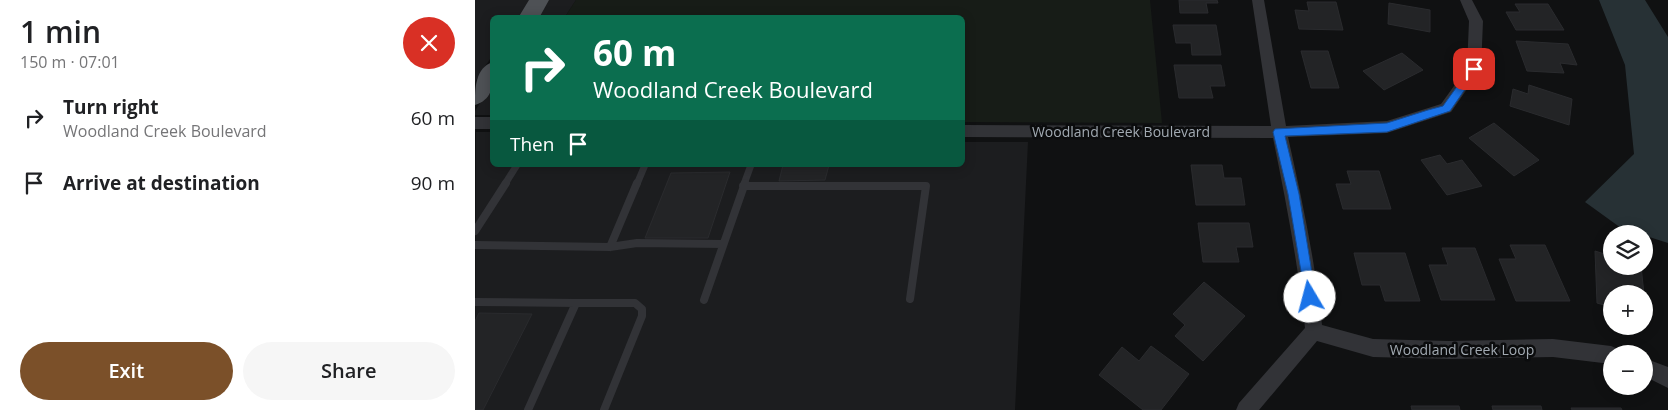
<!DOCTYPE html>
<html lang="en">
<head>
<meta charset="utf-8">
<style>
	body { margin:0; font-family:"Open Sans",sans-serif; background:#f6f6f6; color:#202124; height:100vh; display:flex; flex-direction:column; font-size:19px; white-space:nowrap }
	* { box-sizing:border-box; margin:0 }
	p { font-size:16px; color:#757577 }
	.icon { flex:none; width:28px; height:28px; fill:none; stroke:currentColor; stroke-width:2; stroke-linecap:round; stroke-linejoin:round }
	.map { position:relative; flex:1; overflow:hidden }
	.drawer { display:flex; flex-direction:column; background:#fff; width:475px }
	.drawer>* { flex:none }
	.banner { position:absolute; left:15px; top:15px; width:475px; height:152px; border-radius:8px; box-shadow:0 2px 12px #0003; background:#0b6e4f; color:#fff; overflow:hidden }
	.tools { position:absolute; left:1128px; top:225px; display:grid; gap:10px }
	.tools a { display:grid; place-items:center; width:50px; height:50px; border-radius:50%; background:#fff; box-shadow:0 2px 12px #0003; font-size:25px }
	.pin { position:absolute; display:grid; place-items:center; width:42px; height:42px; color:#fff; margin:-21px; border-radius:10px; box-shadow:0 2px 8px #0006 }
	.me { position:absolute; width:55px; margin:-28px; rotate:352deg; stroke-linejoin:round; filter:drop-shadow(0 0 4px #0008) }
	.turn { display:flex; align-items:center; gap:18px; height:105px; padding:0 20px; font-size:22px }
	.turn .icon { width:65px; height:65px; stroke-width:2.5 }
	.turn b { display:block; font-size:35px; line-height:42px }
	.then { display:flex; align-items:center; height:48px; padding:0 20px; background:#0003; gap:10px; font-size:19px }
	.round { display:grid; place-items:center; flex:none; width:52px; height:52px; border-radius:26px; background:#f6f6f6 }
	.head { display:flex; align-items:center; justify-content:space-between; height:85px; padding:0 20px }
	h1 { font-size:30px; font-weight:600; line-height:38px }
	.button { display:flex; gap:10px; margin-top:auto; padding:10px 20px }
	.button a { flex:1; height:58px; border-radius:30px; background:#7b5029; color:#fff; font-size:20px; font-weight:600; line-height:58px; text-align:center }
	.button a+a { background:#f6f6f6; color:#202124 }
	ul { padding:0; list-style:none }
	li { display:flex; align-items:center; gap:15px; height:65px; padding:0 20px }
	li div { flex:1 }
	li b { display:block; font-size:19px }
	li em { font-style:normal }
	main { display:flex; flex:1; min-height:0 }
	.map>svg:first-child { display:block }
</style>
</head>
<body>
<main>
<section class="drawer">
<div class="head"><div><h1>1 min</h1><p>150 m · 07:01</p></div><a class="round" style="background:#d93025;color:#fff"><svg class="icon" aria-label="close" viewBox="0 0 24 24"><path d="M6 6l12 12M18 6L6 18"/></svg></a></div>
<ul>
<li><svg class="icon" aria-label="right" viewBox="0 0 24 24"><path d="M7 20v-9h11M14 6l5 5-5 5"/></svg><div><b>Turn right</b><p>Woodland Creek Boulevard</p></div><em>60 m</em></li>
<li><svg class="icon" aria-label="arrive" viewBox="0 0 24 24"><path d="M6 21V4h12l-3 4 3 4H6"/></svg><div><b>Arrive at destination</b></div><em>90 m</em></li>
</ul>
<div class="button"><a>Exit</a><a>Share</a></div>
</section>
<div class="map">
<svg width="1193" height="410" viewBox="0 0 1193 410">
	<rect width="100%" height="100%" fill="#101112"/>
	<path fill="#1c1d1f" d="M0,0H56L44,17L18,18L17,56L0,82Z
		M73,0H101L90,17L61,18Z
		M17,84V115H0V111Z
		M1,132H17L18,165H488V142H553L540,410H0Z"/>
	<path fill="#171c17" d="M101,0H675L687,123L488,122V18L90,17Z"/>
	<path fill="#273135" d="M1124,0H1170L1193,37V243L1146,228L1110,202L1159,154L1150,65Z"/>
	<path fill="#232426" stroke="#2a2b2e" d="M704,0H742L743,3H731L733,13H705Z
		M832,2H861L868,30L824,29L820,10L834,11Z
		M914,3L955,10V32L913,24Z
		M1040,4H1073L1089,30H1041L1031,12H1045Z
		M698,25H741L746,55H717L716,43H701Z
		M1041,41L1093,44L1102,65L1085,63L1089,73L1052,71Z
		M826,51H853L864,88H836Z
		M927,53L948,70L909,90L888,71Z
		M699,65H746L750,86H735L738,98H704Z
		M1054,85L1097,99L1094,125L1035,106L1038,89L1053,94Z
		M1019,123L1064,160L1039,176L994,138Z
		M965,155L972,164L987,160L1007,186L972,195L946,160Z
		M308,165H354L350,180L304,181Z
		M716,165H747L749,178H766L770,205H721Z
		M872,171H904L916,209H868L861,184H876Z
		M255,172L233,238H170L196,173Z
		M723,223H774L778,247H761L764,262H728Z
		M1035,245H1070L1095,301H1041L1024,259H1041Z
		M967,248H1000L1020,300H966L954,265H973Z
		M1120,251L1136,256V266H1166L1169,294H1136V307L1122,303Z
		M879,253H930L945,301H910L905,285H887Z
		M729,282L770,316L728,361L700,336L710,325L698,314Z
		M4,313L57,314L8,410H0V321Z
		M676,346L714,374L686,410H668L624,375L647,347L664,361Z
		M936,406H984L985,410H937Z
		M1017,406H1066L1067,410H1018Z
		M1096,408H1146L1147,410H1097Z"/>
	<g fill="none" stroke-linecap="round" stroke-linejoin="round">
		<path stroke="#323337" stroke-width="7" d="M30,184L42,165
			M162,184L170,165
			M269,184L276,165"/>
		<path stroke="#323337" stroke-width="8" d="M268,186H451L435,299
			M0,231L31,183
			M0,245L135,247L162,243L248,244
			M135,247L162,183
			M229,300L270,183
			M0,302L101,303L53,410
			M101,303H160L167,309V316L129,410"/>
		<path fill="#323337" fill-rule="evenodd" d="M777,0H789L811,126L912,121L966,104L992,68L994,21L985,0H997L1008,21L1006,69L976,112L912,133L813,137C827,199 840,261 847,325L898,339L974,341L1078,339L1136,346L1143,349L1145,354H1136V364L1078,357L974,359L898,357L842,341L784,410H761L764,403L830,328C823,264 811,201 798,138L488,137V125L796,126Z
			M0,117H18V129H0Z
			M1169,358L1193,367V388L1169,376Z"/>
		<path fill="#4e5155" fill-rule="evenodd" d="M54,0H74L64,18H43Z
			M18,62C18,80 21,98 0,105C0,88 0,68 18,62Z"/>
	</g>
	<path fill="#1a73e8" stroke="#114b97" d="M999,66L1004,69L975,111L912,132L810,136L824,194L841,297L839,301L835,302L831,301L813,194L798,132L800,129L912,123L953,110L968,106L996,67Z"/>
	<g text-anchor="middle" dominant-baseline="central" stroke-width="5" stroke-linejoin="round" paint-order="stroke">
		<g font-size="14" fill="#a2aab2" stroke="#0b0c0d">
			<text x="646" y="131">Woodland Creek Boulevard</text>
			<text x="987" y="349">Woodland Creek Loop</text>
		</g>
	</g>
</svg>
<div class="tools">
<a><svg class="icon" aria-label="layers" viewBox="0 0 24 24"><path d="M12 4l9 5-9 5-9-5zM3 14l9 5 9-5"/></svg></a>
<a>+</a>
<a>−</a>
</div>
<div class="pin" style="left:999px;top:69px;background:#d93025"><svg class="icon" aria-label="arrive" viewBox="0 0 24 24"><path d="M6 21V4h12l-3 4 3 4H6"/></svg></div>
<svg class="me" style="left:835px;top:297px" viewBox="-20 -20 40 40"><circle r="19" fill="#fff"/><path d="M0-13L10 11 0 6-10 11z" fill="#1a73e8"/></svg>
<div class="banner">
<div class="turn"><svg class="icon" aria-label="right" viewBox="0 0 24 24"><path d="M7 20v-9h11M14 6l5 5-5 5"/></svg><div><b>60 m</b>Woodland Creek Boulevard</div></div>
<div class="then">Then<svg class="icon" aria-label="arrive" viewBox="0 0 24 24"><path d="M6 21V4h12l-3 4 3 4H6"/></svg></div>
</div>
</div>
</main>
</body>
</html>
